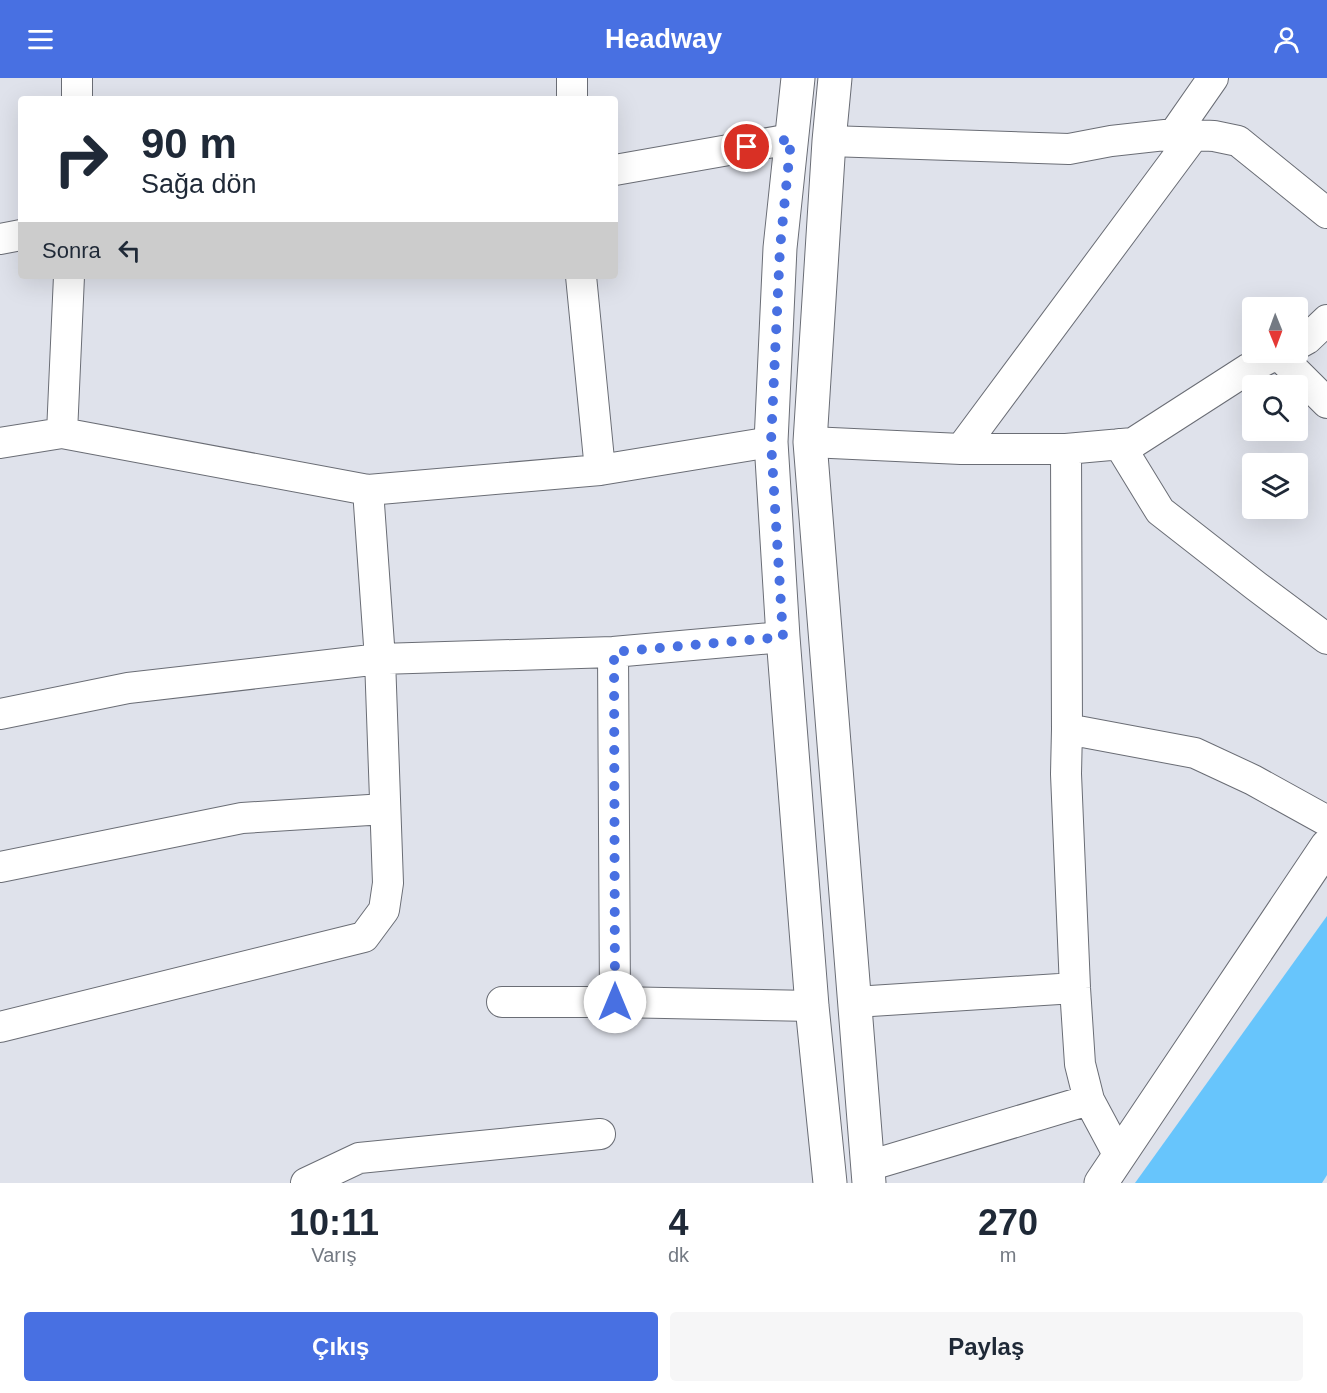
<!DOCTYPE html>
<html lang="tr">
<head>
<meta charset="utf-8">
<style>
	body { margin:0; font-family:Helvetica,sans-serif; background:#f6f6f7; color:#1f2937; height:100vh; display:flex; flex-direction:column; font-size:22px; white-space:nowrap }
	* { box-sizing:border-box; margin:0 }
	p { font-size:20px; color:#747a83 }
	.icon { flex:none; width:33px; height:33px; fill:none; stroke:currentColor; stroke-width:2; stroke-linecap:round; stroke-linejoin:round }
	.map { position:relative; height:1105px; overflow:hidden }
	.side { display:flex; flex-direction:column; background:#fff; flex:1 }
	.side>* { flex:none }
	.top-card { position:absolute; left:18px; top:18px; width:600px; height:183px; border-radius:6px; box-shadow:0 6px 24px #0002; background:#fff; color:#1f2937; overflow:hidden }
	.needle { width:39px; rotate:179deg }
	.tools { position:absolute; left:1242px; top:219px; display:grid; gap:12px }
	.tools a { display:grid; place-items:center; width:66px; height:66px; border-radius:6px; background:#fff; box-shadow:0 6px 24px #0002; font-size:30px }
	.pin { position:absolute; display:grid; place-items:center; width:51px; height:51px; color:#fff; margin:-26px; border:3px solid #fff; border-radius:50%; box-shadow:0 2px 6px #0007 }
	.me { position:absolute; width:66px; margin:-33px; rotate:0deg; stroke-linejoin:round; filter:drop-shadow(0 0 4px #0008) }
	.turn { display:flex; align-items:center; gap:21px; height:126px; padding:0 24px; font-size:27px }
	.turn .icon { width:78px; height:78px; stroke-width:2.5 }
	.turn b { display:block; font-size:42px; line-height:51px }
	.then { display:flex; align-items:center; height:57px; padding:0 24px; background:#0003; gap:12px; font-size:22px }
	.eta { display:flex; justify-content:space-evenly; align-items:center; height:102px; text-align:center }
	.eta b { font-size:36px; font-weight:600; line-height:42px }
	.action { display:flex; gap:12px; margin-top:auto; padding:12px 24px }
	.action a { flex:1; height:69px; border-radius:6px; background:#4870e2; color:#fff; font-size:24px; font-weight:600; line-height:69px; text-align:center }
	.action a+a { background:#f6f6f7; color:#1f2937 }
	header { display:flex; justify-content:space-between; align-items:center; height:78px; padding:0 24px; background:#4870e2; color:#fff; font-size:27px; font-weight:600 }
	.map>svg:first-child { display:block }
</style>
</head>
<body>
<header><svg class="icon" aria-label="menu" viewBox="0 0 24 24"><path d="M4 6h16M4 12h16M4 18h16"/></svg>Headway<svg class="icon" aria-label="person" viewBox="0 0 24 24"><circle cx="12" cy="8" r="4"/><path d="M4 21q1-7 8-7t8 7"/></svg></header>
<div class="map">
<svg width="1327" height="1105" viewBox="0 0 1327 1105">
	<rect width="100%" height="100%" fill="#dfe2eb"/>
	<path fill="#67c5fc" d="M1327,838V1097L1322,1105H1135Z"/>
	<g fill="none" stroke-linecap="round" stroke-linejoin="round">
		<g stroke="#6a6d75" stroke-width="32">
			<path id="minor" d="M572,0V21
				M77,21V0
				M1174,56L1213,0
				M829,63L1069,71L1111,63L1174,56L1214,58L1238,63L1327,135
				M615,92L791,61
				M0,161L21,157
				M581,198L600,392
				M1298,266L1307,261L1327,242
				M1278,276L1327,325
				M62,355L69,198
				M810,364L961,371H1066L1133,365L1248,291L1281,274
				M0,365L62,355L368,412
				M1119,366L1160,433L1256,508L1327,561
				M961,371L1194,57
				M1066,371L1067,651L1066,696L1075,910L1080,986L1089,1022L1119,1078
				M613,574L615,924
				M0,636L128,610L380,581L613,574L783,559
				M1067,651L1195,675L1253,702L1327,743
				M0,789L242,740L385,731
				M502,924H615L812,928
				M855,924L1075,910
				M0,949L364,859L384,832L388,805L380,581L368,412L600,392L771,364
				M868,1088L1089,1022
				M306,1105L359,1080L600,1056"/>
		</g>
		<g stroke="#6a6d75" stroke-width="35">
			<path id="secondary" d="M798,0L780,170L771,364L783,559L812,928L830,1105
				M835,0L829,63L810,364L869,1105
				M1101,1105L1327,768"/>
		</g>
		<use href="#minor" stroke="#fff" stroke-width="30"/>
		<use href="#secondary" stroke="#fff" stroke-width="33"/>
	</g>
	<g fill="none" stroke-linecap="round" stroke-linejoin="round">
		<path stroke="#4870e2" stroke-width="10" stroke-dasharray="0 18" d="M615,924L614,574L783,559L771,364L780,170L791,61L747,69"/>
	</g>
</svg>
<div class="tools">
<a><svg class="needle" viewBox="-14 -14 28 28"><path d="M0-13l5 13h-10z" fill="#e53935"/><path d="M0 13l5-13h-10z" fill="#747a83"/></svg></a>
<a><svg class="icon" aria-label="search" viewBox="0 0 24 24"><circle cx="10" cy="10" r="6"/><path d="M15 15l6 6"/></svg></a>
<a><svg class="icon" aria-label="layers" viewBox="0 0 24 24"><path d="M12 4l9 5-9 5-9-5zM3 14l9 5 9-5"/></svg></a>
</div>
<div class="pin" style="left:747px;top:69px;background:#d93025"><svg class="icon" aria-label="arrive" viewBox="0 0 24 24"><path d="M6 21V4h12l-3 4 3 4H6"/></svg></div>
<svg class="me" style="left:615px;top:924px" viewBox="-20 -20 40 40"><circle r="19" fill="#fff"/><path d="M0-13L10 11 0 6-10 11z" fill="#4870e2"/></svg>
<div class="top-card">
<div class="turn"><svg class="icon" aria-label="right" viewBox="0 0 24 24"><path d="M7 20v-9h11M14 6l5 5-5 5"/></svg><div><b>90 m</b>Sağa dön</div></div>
<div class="then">Sonra<svg class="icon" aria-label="left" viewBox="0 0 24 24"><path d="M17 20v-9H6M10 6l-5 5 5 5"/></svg></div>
</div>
</div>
<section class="side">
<div class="eta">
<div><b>10:11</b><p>Varış</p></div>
<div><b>4</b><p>dk</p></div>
<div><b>270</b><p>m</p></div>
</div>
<div class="action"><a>Çıkış</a><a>Paylaş</a></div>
</section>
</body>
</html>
